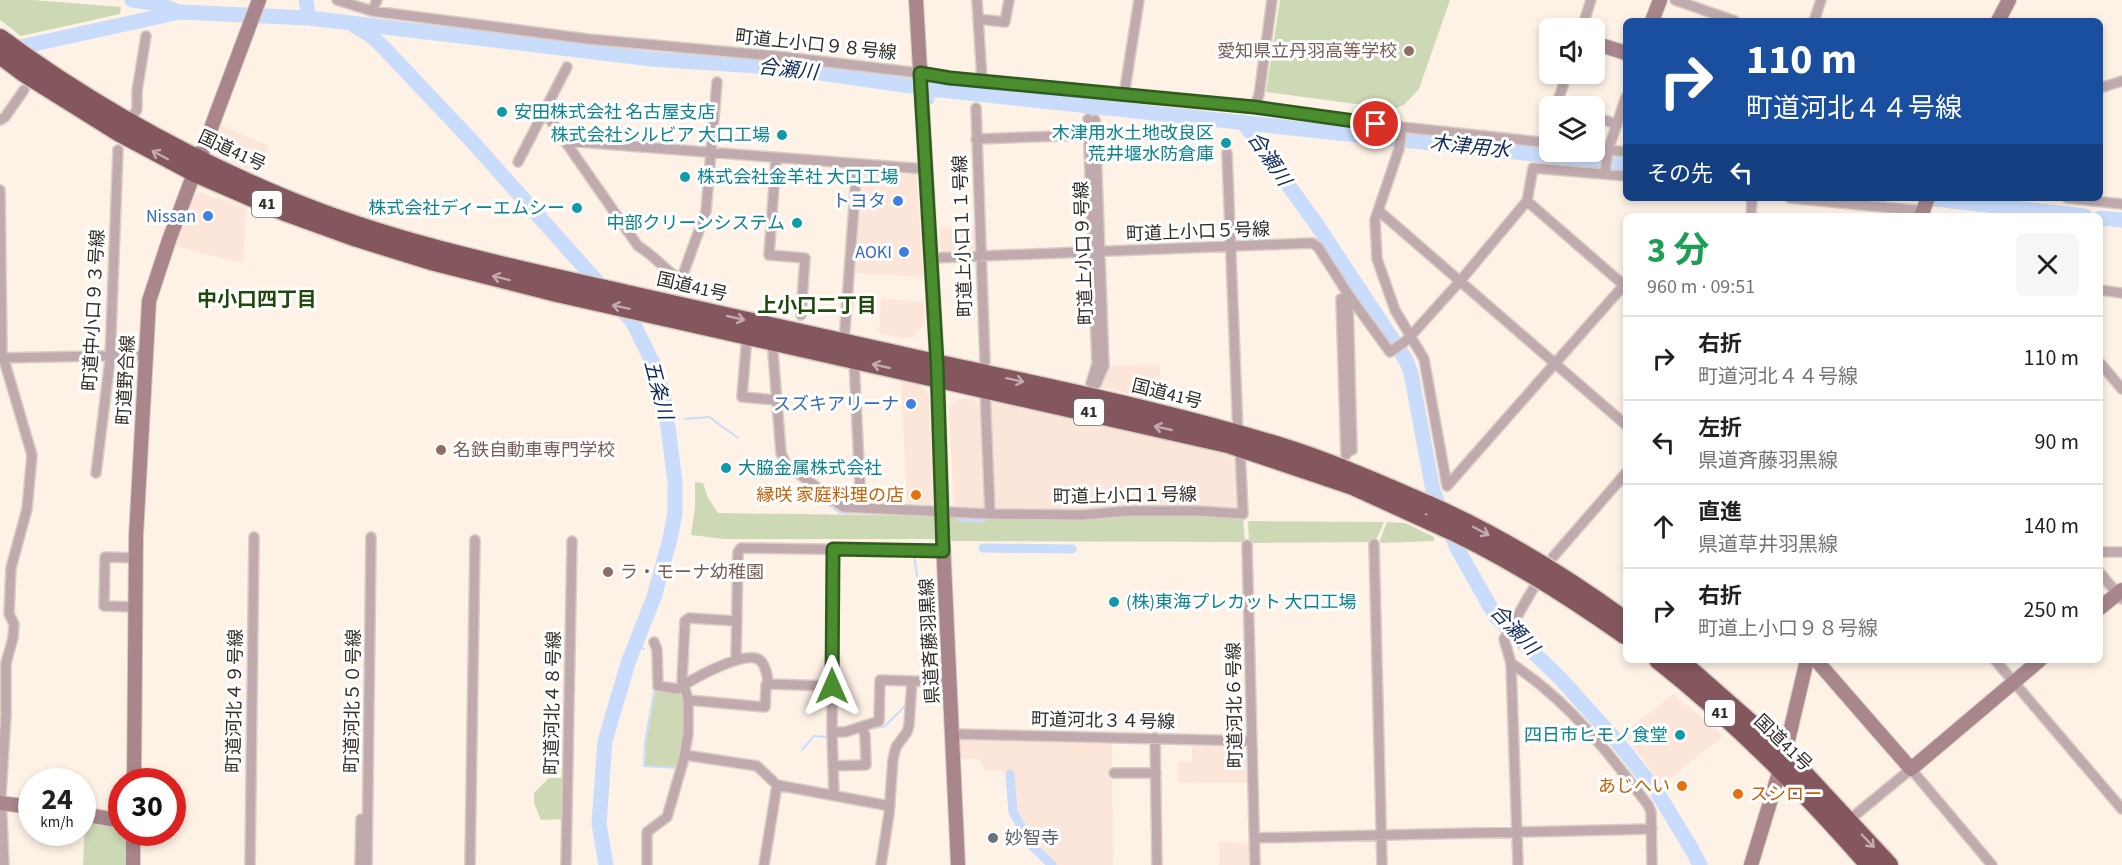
<!DOCTYPE html>
<html lang="ja">
<head>
<meta charset="utf-8">
<style>
	body { margin:0; font-family:"Source Sans 3","Noto Sans JP",sans-serif; background:#f6f6f6; color:#202124; height:100vh; display:flex; flex-direction:column; font-size:22px; white-space:nowrap }
	* { box-sizing:border-box; margin:0 }
	p { font-size:20px; color:#757577 }
	.icon { flex:none; width:33px; height:33px; fill:none; stroke:currentColor; stroke-width:2; stroke-linecap:round; stroke-linejoin:round }
	.map { position:relative; flex:1; overflow:hidden }
	.side { position:absolute; left:1623px; top:213px; width:480px; height:450px; display:flex; flex-direction:column; background:#fff; border-radius:9px; box-shadow:0 3px 9px #0003 }
	.side>* { flex:none }
	.guide { position:absolute; left:1623px; top:18px; width:480px; height:183px; border-radius:9px; box-shadow:0 3px 9px #0003; background:#1a4fa0; color:#fff; overflow:hidden }
	.tools { position:absolute; left:1539px; top:18px; display:grid; gap:12px }
	.tools a { display:grid; place-items:center; width:66px; height:66px; border-radius:9px; background:#fff; box-shadow:0 3px 9px #0003; font-size:30px }
	.speed { position:absolute; left:18px; top:768px; display:flex; gap:12px; font-size:30px; font-weight:700; text-align:center }
	.speed>* { display:grid; place-content:center; width:78px; height:78px; border-radius:50%; background:#fff; box-shadow:0 3px 9px #0003; line-height:1 }
	.speed small { font-size:15px; font-weight:400 }
	.speed .limit { border:9px solid #d22; background:#fff; color:#111 }
	.pin { position:absolute; display:grid; place-items:center; width:51px; height:51px; color:#fff; margin:-26px; border:3px solid #fff; border-radius:50%; box-shadow:0 2px 6px #0007 }
	.me { position:absolute; width:66px; margin:-33px; rotate:0deg; stroke-linejoin:round; filter:drop-shadow(0 0 4px #0008) }
	.turn { display:flex; align-items:center; gap:21px; height:126px; padding:0 24px; font-size:27px }
	.turn .icon { width:78px; height:78px; stroke-width:2.5 }
	.turn b { display:block; font-size:42px; line-height:51px }
	.then { display:flex; align-items:center; height:57px; padding:0 24px; background:#0003; gap:12px; font-size:22px }
	.round { display:grid; place-items:center; flex:none; width:63px; height:63px; border-radius:9px; background:#f6f6f6 }
	.headline { display:flex; align-items:center; justify-content:space-between; height:102px; padding:0 24px }
	h1 { font-size:36px; font-weight:700; line-height:45px; color:#1e9e55 }
	ul { padding:0; list-style:none }
	li { display:flex; align-items:center; gap:18px; height:84px; padding:0 24px; border-top:2px solid #e0e0e0 }
	li div { flex:1 }
	li b { display:block; font-size:22px }
	li em { font-style:normal }
	.map>svg:first-child { display:block }
</style>
</head>
<body>
<div class="map">
<svg width="2122" height="865" viewBox="0 0 2122 865">
	<rect width="100%" height="100%" fill="#fef2e6"/>
	<path fill="#fce5d9" d="M218,124L269,146L257,173L232,162V160L216,151L212,141Z
		M864,171L915,174L917,176L923,277L854,273L861,173Z
		M201,192L216,199L217,197L246,209L243,263L172,246L191,197Z
		M977,226L978,253L941,254L939,228Z
		M881,299L924,302L925,321L921,329L912,337L901,338L879,333Z
		M1160,364L1161,401L1097,386L1106,366Z
		M901,380L918,384L929,395L934,501L930,505L907,504Z
		M958,399H974V402L988,404L989,400L1083,419L1230,455V458L1238,462L1239,511L1097,512L954,510L949,408Z
		M1674,694L1723,736L1662,785L1623,733Z
		M958,736L1004,737L1005,740L1112,739L1113,865H1054L1032,844L1014,812L1010,771H986L979,759H959Z
		M1192,741L1247,743L1249,746L1250,783L1178,782V762H1192Z
		M1219,842L1252,844L1253,865H1219Z"/>
	<path fill="#cdd9b5" d="M0,0H33L121,7L120,14L21,36L0,20Z
		M1280,0H1450L1419,89L1404,105L1393,109L1266,92Z
		M695,482L703,483L708,498L718,513L934,516L936,539H724L691,535L695,507Z
		M1129,515H1196L1243,518L1245,542L950,541L949,517L1064,520Z
		M1248,521L1384,522L1375,542L1252,543L1249,540Z
		M1387,522L1405,523L1434,537V541L1381,543L1380,540Z
		M656,688L677,692L684,698L686,733L679,767L645,766L646,742Z
		M549,778H562L561,819L541,820L534,803V793Z
		M85,819L121,830L122,832L124,833L128,837V865H83Z"/>
	<g fill="none" stroke-linecap="round" stroke-linejoin="round">
		<path stroke="#c9dcfc" stroke-width="2" d="M1093,116L1094,106
			M685,419L709,417L738,438
			M668,421L679,419
			M805,487L840,513L901,514
			M914,555L925,629L923,656
			M636,645L644,649
			M655,687L645,742L644,766L677,768
			M867,730L885,726L906,705
			M844,736L862,732
			M802,750L814,736L829,737
			M647,826L663,814L673,779"/>
		<path stroke="#c9dcfc" stroke-width="9" d="M929,77L930,100
			M960,517L982,518
			M983,548L1072,549
			M1010,774L1013,812L1032,846L1052,865"/>
		<path stroke="#c9dcfc" stroke-width="15" d="M132,0L153,3L180,12L309,18L652,59L786,68L931,89L1626,164
			M306,0L309,18
			M355,26L370,35L384,48L470,139L632,321L655,367L664,397L675,482V513L670,539L654,597L628,663L605,741L599,824L606,865
			M7,50L180,12
			M1243,122L1317,225L1406,360L1411,373L1433,491L1457,548L1496,617L1558,676L1615,739L1657,792L1691,848L1700,865
			M1925,198L2085,216
			M2100,218L2122,220"/>
		<g stroke="#d9cec4" stroke-width="12">
			<path id="street" d="M337,0L372,11L588,39L786,57L919,73L950,78L982,80L1254,107L1402,127L1550,143
				M977,0L982,80
				M1675,0L1735,21
				M372,11L377,0
				M978,19L1005,22L1009,0
				M1814,21L1821,0
				M1582,28L1591,0
				M2100,88L2122,81
				M1124,95L1139,0
				M1556,106L1567,74
				M1254,107L1259,95L1272,0
				M976,108L985,362
				M544,111L638,246C655,256 665,270 681,280L706,211L717,82
				M1594,117L1617,124
				M1088,119L1097,364L1091,383
				M0,120L5,117L24,90
				M1095,120L1104,366L1096,384
				M129,123L137,109V91L146,36
				M1402,127L1399,149L1375,220L1377,259L1395,310L1424,359L1447,486L1624,285
				M976,139L1089,135
				M565,141L925,169
				M1543,142L1550,125
				M1594,148L1626,152
				M1227,153L1238,434
				M776,158L769,255L805,258L801,315
				M518,162L567,67
				M1605,174L1608,150L1626,97
				M0,190L2,353L32,455L27,509L11,568L9,614L14,624L13,638L6,663V715L1,794L4,865
				M1790,198L1923,211
				M2067,198L2122,204
				M1527,201L1626,287
				M1379,211L1626,425
				M1751,216L1752,198
				M932,258L1312,243L1318,247L1350,297L1390,352L1407,340L1461,280L1527,201L1533,168L1626,176
				M2100,290L2122,293
				M747,335L742,397L777,400
				M772,340L781,453L786,464L843,507L990,514L1082,515L1127,511H1198L1243,514L1240,448
				M844,342L857,164
				M0,358L146,355
				M854,360L861,507
				M2100,363L2122,389
				M985,389L990,514
				M1346,452L1352,450L1348,298
				M1346,455L1341,299L1350,297
				M96,473L110,360L118,150
				M1374,544L1382,865
				M1247,545L1255,865
				M833,549L832,732H845L879,721L880,680L912,681
				M2100,552H2122
				M1553,557L1626,473
				M2100,573L2122,599
				M135,607L104,606L105,557L136,558
				M654,642L657,650L658,686L678,689L684,685L682,681L685,621L689,618L737,621
				M736,660L738,552L741,548L943,551
				M1995,660L2122,809
				M1511,663C1522,671 1534,679 1544,688C1584,721 1617,764 1648,805L1651,812L1652,865
				M688,700L765,707L766,685L768,684L832,686
				M832,732L834,795
				M953,734L1252,741
				M1155,738L1157,865
				M685,755L757,766L777,785L890,806
				M833,766L866,765L865,735L862,728
				M1114,773H1156
				M1848,821L1911,769L1992,865
				M1255,838L1652,829
				M250,865L254,537
				M360,865L361,819
				M367,865L371,537
				M470,865L475,540
				M566,865L572,541
				M647,865V832L667,817L683,762L688,734V700L684,685C698,676 743,652 758,659C765,662 768,677 768,684
				M764,865L777,785
				M881,865L889,814L893,759L896,747L907,732L909,725L912,681L950,682
				M1518,865L1511,663L1504,639L1533,589"/>
		</g>
		<g stroke="#d9cec4" stroke-width="16">
			<path id="secondary" d="M916,0L937,363L943,542L958,865
				M1652,21L1660,0
				M1998,21L2009,0
				M1594,43L1626,53
				M1921,216L1928,198
				M2100,608L2122,590
				M1816,660L1911,769L2040,660
				M134,782L136,536L149,301L169,240L259,0
				M0,803L32,807
				M82,814L122,821
				M133,865V832
				M1751,865L1785,753L1807,660"/>
		</g>
		<g stroke="#d9cec4" stroke-width="21">
			<path id="highway" d="M0,38C88,103 183,156 284,198C396,245 518,269 636,296C737,318 839,342 940,364C1059,390 1179,414 1295,451C1341,466 1385,486 1429,505
				M0,55L24,73L120,133L195,173L285,212L357,238L431,261L557,293L1228,444L1353,486L1432,522
				M1658,660C1735,721 1805,791 1869,865
				M1679,660L1785,753L1889,865"/>
		</g>
		<use href="#street" stroke="#c1aaad" stroke-width="9"/>
		<use href="#secondary" stroke="#a8868b" stroke-width="14"/>
		<use href="#highway" stroke="#84565e" stroke-width="18"/>
		<g stroke="#d9cec4" stroke-width="21" stroke-linecap="butt">
			<path id="highway-bridge" d="M1429,505C1499,536 1564,576 1626,621
				M1432,522C1501,552 1565,593 1626,636"/>
		</g>
		<use href="#highway-bridge" stroke="#84565e" stroke-width="18"/>
	</g>
	<defs><path id="oneway-shaft" d="M-6 0H5M1.5-3L5.5 0L1.5 3" fill="none" stroke-width="1.6" stroke-linecap="round" stroke-linejoin="round" transform="scale(1.5)"/></defs>
	<g stroke="#c2aaae">
		<use href="#oneway-shaft" transform="translate(160 155) rotate(-152)"/>
		<use href="#oneway-shaft" transform="translate(501 278) rotate(-166)"/>
		<use href="#oneway-shaft" transform="translate(621 307) rotate(-168)"/>
		<use href="#oneway-shaft" transform="translate(736 318) rotate(13)"/>
		<use href="#oneway-shaft" transform="translate(881 366) rotate(-167)"/>
		<use href="#oneway-shaft" transform="translate(1015 380) rotate(12)"/>
		<use href="#oneway-shaft" transform="translate(1163 428) rotate(-167)"/>
		<use href="#oneway-shaft" transform="translate(1481 531) rotate(28)"/>
		<use href="#oneway-shaft" transform="translate(1868 841) rotate(46)"/>
	</g>
	<g fill="none" stroke-linecap="round" stroke-linejoin="round">
		<g stroke="#305b1e" stroke-width="15">
			<path id="route" d="M832,686L833,549L943,551L937,363L920,73L950,78L1254,107L1376,124"/>
		</g>
		<use href="#route" stroke="#4a8c2e" stroke-width="10"/>
	</g>
	<g fill="#8d6e63" stroke="#fff" stroke-width="2">
		<circle cx="1409" cy="51" r="6"/>
		<circle cx="441" cy="450" r="6"/>
		<circle cx="608" cy="572" r="6"/>
	</g>
	<g fill="#0f9aa8" stroke="#fff" stroke-width="2">
		<circle cx="502" cy="112" r="6"/>
		<circle cx="782" cy="135" r="6"/>
		<circle cx="1226" cy="143" r="6"/>
		<circle cx="685" cy="177" r="6"/>
		<circle cx="577" cy="208" r="6"/>
		<circle cx="797" cy="223" r="6"/>
		<circle cx="726" cy="468" r="6"/>
		<circle cx="1114" cy="602" r="6"/>
		<circle cx="1680" cy="735" r="6"/>
	</g>
	<g fill="#3f7fe0" stroke="#fff" stroke-width="2">
		<circle cx="898" cy="201" r="6"/>
		<circle cx="208" cy="216" r="6"/>
		<circle cx="904" cy="252" r="6"/>
		<circle cx="911" cy="404" r="6"/>
	</g>
	<g fill="#e8710a" stroke="#fff" stroke-width="2">
		<circle cx="916" cy="495" r="6"/>
		<circle cx="1682" cy="786" r="6"/>
		<circle cx="1738" cy="794" r="6"/>
	</g>
	<circle fill="#6b7280" stroke="#fff" stroke-width="2" cx="993" cy="838" r="6"/>
	<g text-anchor="middle" dominant-baseline="central" stroke-width="6" stroke-linejoin="round" paint-order="stroke">
		<g fill="#fff" stroke="#6e6b68" stroke-width="1.5">
			<rect x="252" y="191" width="30" height="26" rx="4.5"/>
			<rect x="1074" y="399" width="30" height="26" rx="4.5"/>
			<rect x="1705" y="700" width="30" height="26" rx="4.5"/>
		</g>
		<g font-size="16" font-weight="bold" fill="#302c27">
			<text x="267" y="204">41</text>
			<text x="1089" y="412">41</text>
			<text x="1720" y="713">41</text>
		</g>
		<g font-size="18" fill="#302c27" stroke="#fff">
			<text transform="translate(816 45) rotate(6)">町道上小口９８号線</text>
			<text transform="translate(232 151) rotate(25)">国道41号</text>
			<text transform="translate(1198 232) rotate(-2)">町道上小口５号線</text>
			<text transform="translate(963 236) rotate(-92)">町道上小口１１号線</text>
			<text transform="translate(1084 253) rotate(-92)">町道上小口９号線</text>
			<text transform="translate(692 287) rotate(13)">国道41号</text>
			<text transform="translate(94 310) rotate(-87)">町道中小口９３号線</text>
			<text transform="translate(126 380) rotate(-87)">町道野合線</text>
			<text transform="translate(1167 394) rotate(14)">国道41号</text>
			<text transform="translate(1125 496) rotate(-1)">町道上小口１号線</text>
			<text transform="translate(930 641) rotate(-93)">県道斉藤羽黒線</text>
			<text transform="translate(235 701) rotate(-89)">町道河北４９号線</text>
			<text transform="translate(353 701) rotate(-89)">町道河北５０号線</text>
			<text transform="translate(553 703) rotate(-89)">町道河北４８号線</text>
			<text transform="translate(1235 705) rotate(-91)">町道河北６号線</text>
			<text transform="translate(1103 721) rotate(1)">町道河北３４号線</text>
			<text transform="translate(1783 743) rotate(44)">国道41号</text>
		</g>
		<g font-size="18" fill="#785e54" stroke="#fff" text-anchor="start">
			<text x="1397" y="51" text-anchor="end">愛知県立丹羽高等学校</text>
			<text x="453" y="450">名鉄自動車専門学校</text>
			<text x="620" y="572">ラ・モーナ幼稚園</text>
		</g>
		<g font-size="18" fill="#0d838f" stroke="#fff" text-anchor="end">
			<text x="514" y="112" text-anchor="start">安田株式会社 名古屋支店</text>
			<text x="1214" y="133">木津用水土地改良区<tspan x="1214" dy="21">荒井堰水防倉庫</tspan></text>
			<text x="770" y="135">株式会社シルビア 大口工場</text>
			<text x="697" y="177" text-anchor="start">株式会社金羊社 大口工場</text>
			<text x="565" y="208">株式会社ディーエムシー</text>
			<text x="785" y="223">中部クリーンシステム</text>
			<text x="738" y="468" text-anchor="start">大脇金属株式会社</text>
			<text x="1126" y="602" text-anchor="start">(株)東海プレカット 大口工場</text>
			<text x="1668" y="735">四日市ヒモノ食堂</text>
		</g>
		<g font-size="18" fill="#366cbe" stroke="#fff" text-anchor="end">
			<text x="886" y="201">トヨタ</text>
			<text x="196" y="216">Nissan</text>
			<text x="892" y="252">AOKI</text>
			<text x="899" y="404">スズキアリーナ</text>
		</g>
		<g font-size="18" fill="#c56008" stroke="#fff" text-anchor="end">
			<text x="904" y="495">縁咲 家庭料理の店</text>
			<text x="1670" y="786">あじへい</text>
			<text x="1750" y="794" text-anchor="start">スシロー</text>
		</g>
		<g font-size="18" fill="#5b616d" stroke="#fff" text-anchor="start">
			<text x="1005" y="838">妙智寺</text>
		</g>
		<g font-size="20" font-style="italic" fill="#0f2a58" stroke="#fff">
			<text transform="translate(788 70) rotate(6)">合瀬川</text>
			<text transform="translate(1470 147) rotate(6)">木津用水</text>
			<text transform="translate(1269 159) rotate(56)">合瀬川</text>
			<text transform="translate(658 390) rotate(75)">五条川</text>
			<text transform="translate(1514 630) rotate(47)">合瀬川</text>
		</g>
		<g font-size="20" font-weight="bold" fill="#20490c" stroke="#fff">
			<text x="257" y="300">中小口四丁目</text>
			<text x="817" y="306">上小口二丁目</text>
		</g>
	</g>
</svg>
<div class="tools">
<a><svg class="icon" aria-label="sound" viewBox="0 0 24 24"><path d="M4 9h4l5-4v14l-5-4H4zM17 9q2 3 0 6"/></svg></a>
<a><svg class="icon" aria-label="layers" viewBox="0 0 24 24"><path d="M12 4l9 5-9 5-9-5zM3 14l9 5 9-5"/></svg></a>
</div>
<div class="speed"><div>24<small>km/h</small></div><div class="limit">30</div></div>
<div class="pin" style="left:1376px;top:124px;background:#d93025"><svg class="icon" aria-label="arrive" viewBox="0 0 24 24"><path d="M6 21V4h12l-3 4 3 4H6"/></svg></div>
<svg class="me" style="left:832px;top:686px" viewBox="-20 -20 40 40"><path d="M0-17L14 15 0 8-14 15z" fill="#4a8c2e" stroke="#fff" stroke-width="4"/></svg>
<div class="guide">
<div class="turn"><svg class="icon" aria-label="right" viewBox="0 0 24 24"><path d="M7 20v-9h11M14 6l5 5-5 5"/></svg><div><b>110 m</b>町道河北４４号線</div></div>
<div class="then">その先<svg class="icon" aria-label="left" viewBox="0 0 24 24"><path d="M17 20v-9H6M10 6l-5 5 5 5"/></svg></div>
</div>
<section class="side">
<div class="headline"><div><h1>3 分</h1><p>960 m · 09:51</p></div><a class="round"><svg class="icon" aria-label="close" viewBox="0 0 24 24"><path d="M6 6l12 12M18 6L6 18"/></svg></a></div>
<ul>
<li><svg class="icon" aria-label="right" viewBox="0 0 24 24"><path d="M7 20v-9h11M14 6l5 5-5 5"/></svg><div><b>右折</b><p>町道河北４４号線</p></div><em>110 m</em></li>
<li><svg class="icon" aria-label="left" viewBox="0 0 24 24"><path d="M17 20v-9H6M10 6l-5 5 5 5"/></svg><div><b>左折</b><p>県道斉藤羽黒線</p></div><em>90 m</em></li>
<li><svg class="icon" aria-label="ahead" viewBox="0 0 24 24"><path d="M12 20V5M6 11l6-6 6 6"/></svg><div><b>直進</b><p>県道草井羽黒線</p></div><em>140 m</em></li>
<li><svg class="icon" aria-label="right" viewBox="0 0 24 24"><path d="M7 20v-9h11M14 6l5 5-5 5"/></svg><div><b>右折</b><p>町道上小口９８号線</p></div><em>250 m</em></li>
</ul>
</section>
</div>
</body>
</html>
